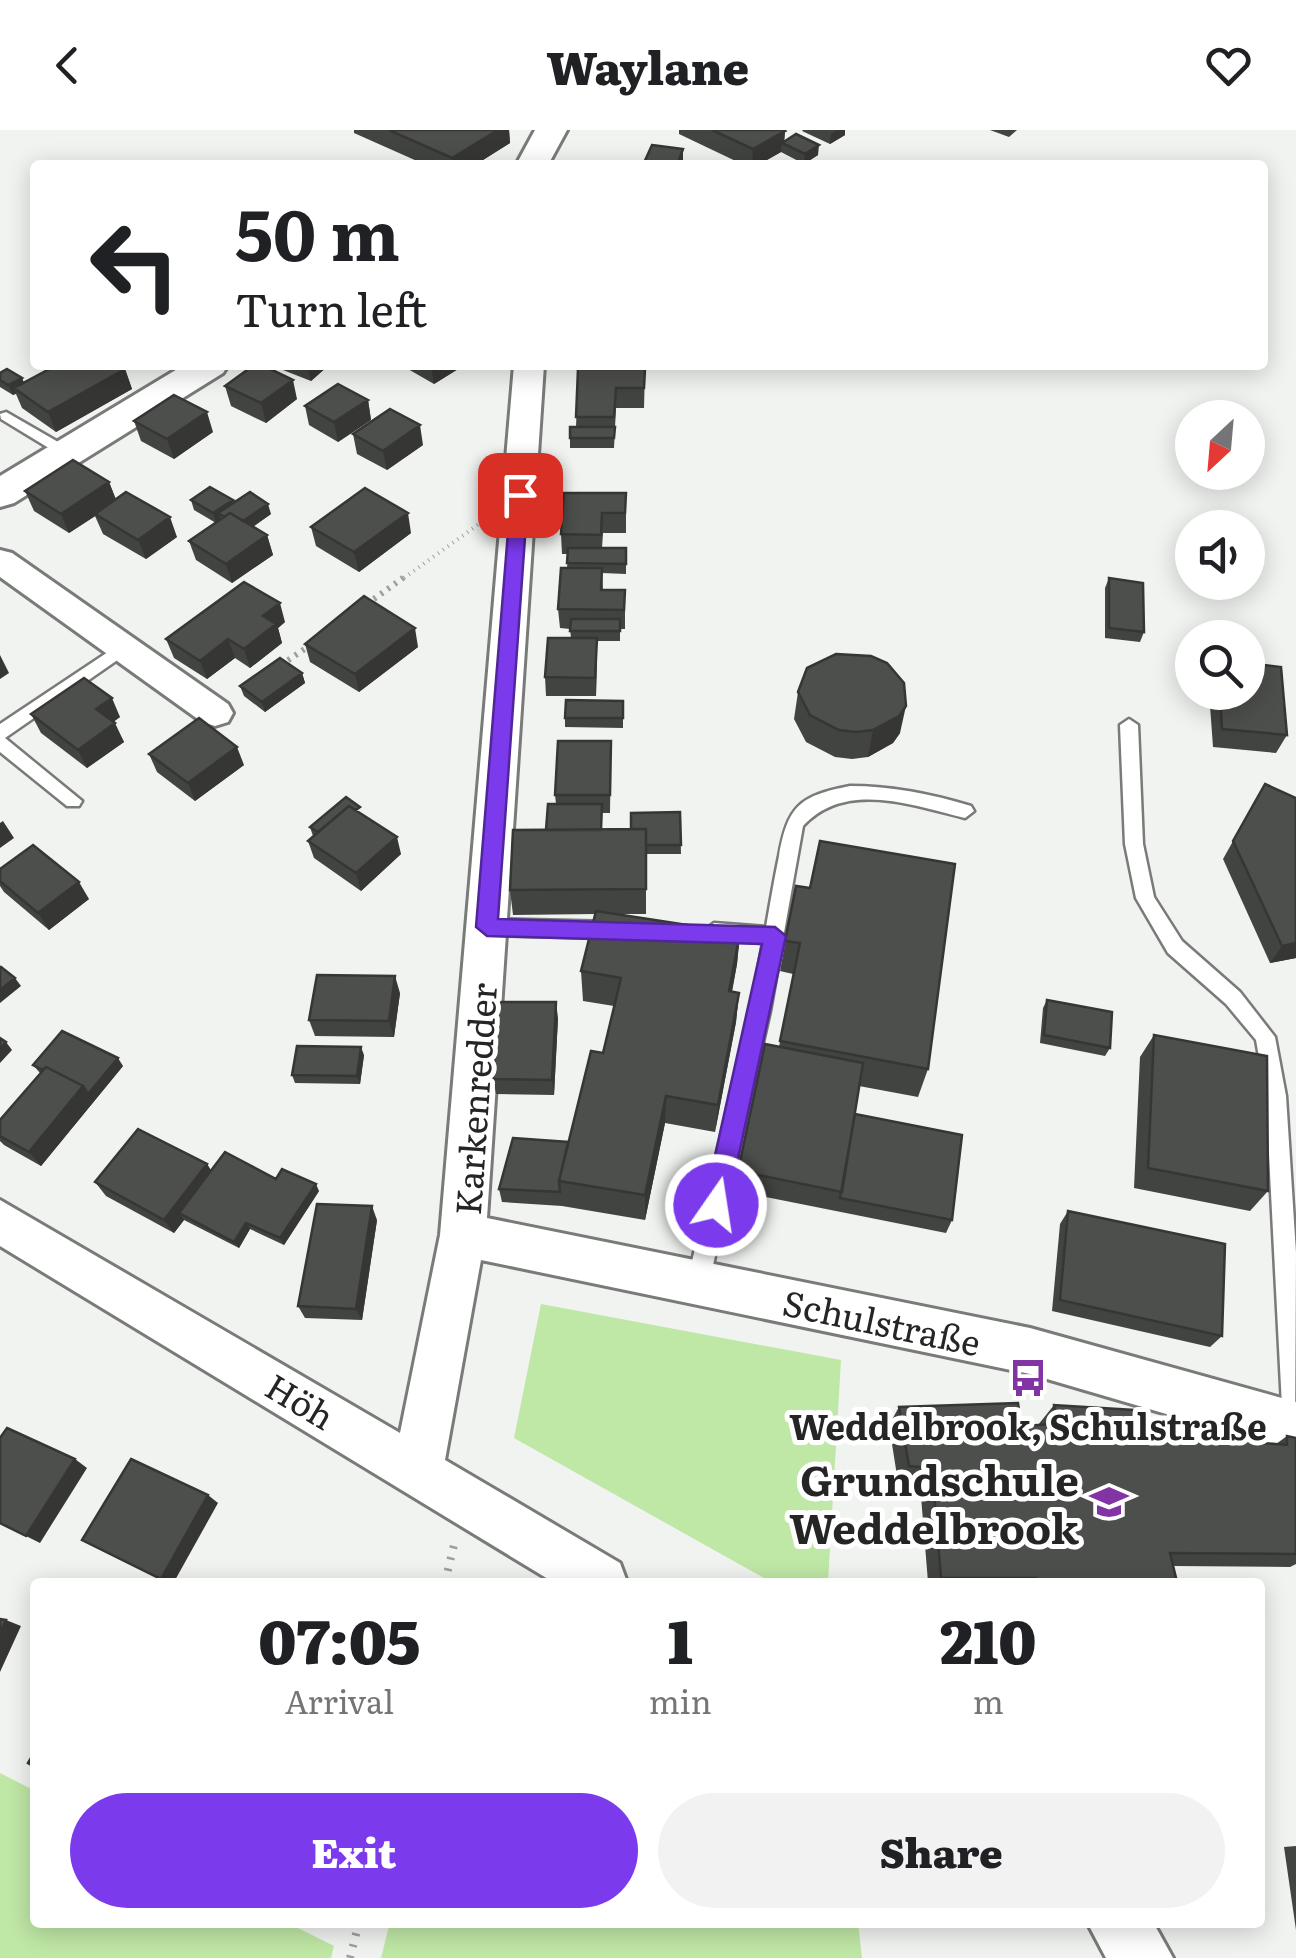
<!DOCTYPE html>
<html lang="en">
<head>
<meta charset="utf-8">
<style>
	body { margin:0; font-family:Literata,serif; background:#f2f2f2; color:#202124; height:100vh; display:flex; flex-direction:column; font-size:38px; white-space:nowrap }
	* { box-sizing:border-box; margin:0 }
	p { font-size:32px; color:#757577 }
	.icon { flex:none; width:55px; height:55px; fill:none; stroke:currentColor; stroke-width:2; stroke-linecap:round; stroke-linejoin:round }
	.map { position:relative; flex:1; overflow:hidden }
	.sheet { position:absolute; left:30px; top:1448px; width:1235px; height:350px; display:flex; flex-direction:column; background:#fff; border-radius:10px; box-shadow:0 5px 25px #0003 }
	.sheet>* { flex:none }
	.top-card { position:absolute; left:30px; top:30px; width:1238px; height:210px; border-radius:10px; box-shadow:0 5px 25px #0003; background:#fff; color:#202124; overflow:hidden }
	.needle { width:65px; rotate:206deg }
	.fabs { position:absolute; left:1175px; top:270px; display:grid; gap:20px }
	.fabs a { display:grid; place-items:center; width:90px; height:90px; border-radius:50%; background:#fff; box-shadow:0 5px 25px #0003; font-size:50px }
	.pin { position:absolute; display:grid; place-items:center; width:85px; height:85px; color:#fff; margin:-42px; border-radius:20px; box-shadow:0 5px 15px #0006 }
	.me { position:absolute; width:110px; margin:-55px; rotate:13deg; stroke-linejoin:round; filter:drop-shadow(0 0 8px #0008) }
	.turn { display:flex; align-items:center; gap:35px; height:210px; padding:0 40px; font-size:45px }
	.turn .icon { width:130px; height:130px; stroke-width:2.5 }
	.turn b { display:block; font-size:70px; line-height:85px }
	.eta { display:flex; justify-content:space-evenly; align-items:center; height:170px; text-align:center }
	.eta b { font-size:60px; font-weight:800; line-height:70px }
	.action { display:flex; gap:20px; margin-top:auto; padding:20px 40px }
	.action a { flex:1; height:115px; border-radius:60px; background:#7c3aed; color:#fff; font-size:40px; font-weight:800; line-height:115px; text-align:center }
	.action a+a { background:#f2f2f2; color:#202124 }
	header { display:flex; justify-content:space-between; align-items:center; height:130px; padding:0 40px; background:#fff; font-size:45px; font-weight:800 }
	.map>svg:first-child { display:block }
</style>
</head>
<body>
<header><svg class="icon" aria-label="back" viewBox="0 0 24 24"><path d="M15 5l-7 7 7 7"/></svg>Waylane<svg class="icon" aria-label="heart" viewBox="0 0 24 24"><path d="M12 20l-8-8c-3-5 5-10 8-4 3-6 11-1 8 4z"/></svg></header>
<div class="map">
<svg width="1296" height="1828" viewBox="0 0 1296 1828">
	<rect width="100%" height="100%" fill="#f0f3ef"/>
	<path fill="#bfe7a5" d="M541,1174L841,1230L828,1452H771L514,1308Z
		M0,1643L35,1661V1792L288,1793L334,1816L331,1828H0Z
		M390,1792L858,1793L862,1828H381Z"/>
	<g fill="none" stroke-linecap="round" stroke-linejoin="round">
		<g stroke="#797b78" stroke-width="5">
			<path id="service" d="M6,282L72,320L74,323L67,328L62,326L1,289L0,284Z
				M123,512L131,518L129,522L5,608L82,671L79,676H67L0,622V594Z
				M1129,589L1138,595L1143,714L1154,767L1182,811L1240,862L1275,907L1286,966L1296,1123L1295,1307L1287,1303L1283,1295L1266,966L1256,910L1226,874L1168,823L1136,768L1125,714L1120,595Z
				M850,656C891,656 932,664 971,676L974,681L965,688C912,675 845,650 803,696L770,881L709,1153L706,1160L698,1163L690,1160L687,1153L750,881L763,813L714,809L704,801L714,793L766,797C770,774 774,750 779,726C788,676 799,666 850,656Z
				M487,789L615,792L624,800L615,808L487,805L478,797Z"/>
		</g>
		<g stroke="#797b78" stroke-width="6">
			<path id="minor" d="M514,235H544L487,1088L1030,1198L1296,1272V1322L1030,1244L481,1130L445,1330L620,1433L627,1452H553L0,1116V1070L400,1303L440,1105Z
				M0,420L12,423L228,574L233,583L228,592L215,596L202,592L0,447Z
				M1087,1792H1153L1173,1828H1106Z"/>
		</g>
		<g stroke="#797b78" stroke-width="6">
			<path id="tertiary" d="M535,0H567L548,35H516Z
				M184,235H228L223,243L14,373L0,377V346Z"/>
		</g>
		<path stroke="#9d9f9c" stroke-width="4" stroke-dasharray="1 5" stroke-linecap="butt" d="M404,448L479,394"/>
		<path stroke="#9d9f9c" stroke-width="6" stroke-dasharray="2.5 6" stroke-linecap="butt" d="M367,474L407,445
			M281,535L312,514"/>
		<path stroke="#9d9f9c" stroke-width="8" stroke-dasharray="2.5 9" stroke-linecap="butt" d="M445,1452L454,1415
			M350,1828L359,1792"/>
		<use href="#service" fill="#fff" fill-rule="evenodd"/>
		<use href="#minor" fill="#fff" fill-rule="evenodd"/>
		<use href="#tertiary" fill="#fff" fill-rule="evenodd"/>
	</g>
	<path fill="#424441" d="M354,0H509L510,13L475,35H426L354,3Z
		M679,0H783L785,1L784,12L818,25L804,34L781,22L758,35H744L679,4Z
		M803,0H845V5L830,14L802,1Z
		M990,0H1017L1009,7Z
		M270,235H329L311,251Z
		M401,235H463V236L434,254Z
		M577,235H619V239H645L644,278H616L614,318H570V308L576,297L578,242Z
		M125,239L132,259L56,302L22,278L16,264L13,265L0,257V243L22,248L24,253Z
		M225,256L297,269L266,293L231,276Z
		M368,270L371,290L338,312L309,295L305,276Z
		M134,291L213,302L174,329L141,311Z
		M353,304L423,315L387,340L357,324Z
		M109,352L116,370L177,407L146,429L103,404L95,386L69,403L34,381L25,361Z
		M626,363V403H603L602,418H626V444L602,443L603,460H625V499H620V511H597L596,566H546L545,547L571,508L570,499L560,498L558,479L567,438L568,424H562L561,404Z
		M191,370H233L234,373L271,384L253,397L267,405L273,425L232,453L196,430L189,411L216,393L194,380Z
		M311,397L411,403L359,442L316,416Z
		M1109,448L1144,502L1140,512L1105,508V458Z
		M285,492L278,498L282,513L250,538L235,528L207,549L174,528L166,509Z
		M305,514L418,517L359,562L310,532Z
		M302,543L305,553L265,582L244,566L240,556Z
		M798,562L900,603L893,613L868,627L852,629L835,627L806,612L794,589Z
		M1209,562H1248L1287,605L1276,623L1213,617Z
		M623,571V598L565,597V588Z
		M31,584L120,587L113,592L124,612L87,638L41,603Z
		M611,611L610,683H602V700L631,699L680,682L681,724H646V784H620L740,803L737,834L732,862L739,863L736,892L715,1002L665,993L645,1090L562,1076L502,1072L499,1059L568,1012L603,923L614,876L583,871L581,841L595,784L513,785L510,760L546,700L556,674L555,665Z
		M149,624L244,635L195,671L157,642Z
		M1265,654L1296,668V828L1270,833L1223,729Z
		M362,685L401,724L361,761L314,728L308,711L313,706L310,697Z
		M0,739L89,769L49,800L4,762L0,756Z
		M796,756L928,939L918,967L859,956L855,984L952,1090L946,1103L736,1061L738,1041L779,917L793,844L780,841Z
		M400,863L394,907L315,906L309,890Z
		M1047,870L1110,918L1105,926L1040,913L1043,878Z
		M558,888L554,965L496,964L493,949Z
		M1154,905L1268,1061L1250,1081L1134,1058L1140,927Z
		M364,925L360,954L295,953L292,945Z
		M33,935L123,936L41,1036L4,1015L0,1011V990L40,943Z
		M207,1034L211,1041L276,1049L319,1061L284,1115L250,1099L239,1118L184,1090L174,1103L106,1066L95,1052Z
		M1068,1081L1222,1206L1210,1217L1052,1181L1060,1094Z
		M377,1090L362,1190L305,1188L298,1176Z
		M1054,1275L1137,1300L1276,1314L1287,1306L1296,1308V1434L1290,1437L1173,1436L1177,1452H928L920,1354L898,1352L889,1295L899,1277L1021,1296L1038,1295Z
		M1296,1716V1800L1284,1717Z"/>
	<path fill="#363735" d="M498,0H509L510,13L475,35H453L452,28Z
		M837,0H845V5L830,14L831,4Z
		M785,1L784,14L782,13L781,22L758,35H752L753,19Z
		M819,15L818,25L804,34L805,24Z
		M683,19V35H677Z
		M307,235H329L311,251Z
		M431,235H463V236L434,254Z
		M125,239L132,259L56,302L48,282Z
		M22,248L26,258H14L16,263L13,265L8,255Z
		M293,250L297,269L266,293L261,273Z
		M368,270L371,290L338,312L334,292Z
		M207,282L213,302L174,329L167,309Z
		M420,295L423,315L387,340L383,321Z
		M109,352L117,372L69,403L61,384Z
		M233,370L236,380L218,383L221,390L216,393L213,383Z
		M268,374L271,384L240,405L237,395Z
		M408,383L411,403L359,442L354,422Z
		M170,387L177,407L146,429L138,410Z
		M267,405L273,425L232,453L226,434Z
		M280,473L285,492L278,498L282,513L250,538L244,519L263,486Z
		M415,498L418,517L359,562L355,544Z
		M597,508V527L596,566L595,548Z
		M228,509L235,528L207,549L200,531Z
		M0,525L9,543L0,549Z
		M302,543L305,553L265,582L262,572Z
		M112,568L120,587L105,598L96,579Z
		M906,576L900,603L893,613L868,627L873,600Z
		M115,593L124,612L87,638L78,620Z
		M237,617L244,635L195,671L188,653Z
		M3,691L14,708L0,718V693Z
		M397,707L401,724L361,761L356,743Z
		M79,752L89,769L49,800L38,783Z
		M740,803L737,834L726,891L729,861Z
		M1296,813V828L1270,833L1282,816Z
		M395,846L400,863L394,907L389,891Z
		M15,848L21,856L0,873V860Z
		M739,863L736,892L715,1002L718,975Z
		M556,872L558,888L554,965L552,950Z
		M6,912L12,920L0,933V919Z
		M361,917L364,925L360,954L357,946Z
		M118,928L123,936L41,1036L29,1022L83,956Z
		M666,966L665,993L645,1090V1065Z
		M207,1034L216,1048L179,1083L184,1090L174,1103L164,1090Z
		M316,1054L319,1061L284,1115L280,1108Z
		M372,1076L377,1090L362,1190L356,1179Z
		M246,1093L250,1099L239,1118L234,1112Z
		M75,1329L87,1338L40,1413L26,1406Z
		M208,1365L218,1373L174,1452H168L161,1449Z
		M6,1490L21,1496L0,1542V1503Z"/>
	<path fill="#4d4f4c" stroke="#363735" stroke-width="2.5" d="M389,0H498L452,28Z
		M712,0H783L785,1L753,19Z
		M796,4L819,15L805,24L782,13Z
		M652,15L683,19L677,35H643Z
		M57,235H119L125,239L48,282L14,258Z
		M254,235H262L293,250L261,273L225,256Z
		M7,239L22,248L8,255L0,250V243Z
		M578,239H645L644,258H616L614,287H576Z
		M338,254L368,270L334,292L305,276Z
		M174,265L207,282L167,309L134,291Z
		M390,279L420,295L383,321L353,304Z
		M570,297H615L614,308H570Z
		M73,330L109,352L61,384L25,361Z
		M210,357L233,370L213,383L191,370Z
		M365,358L408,383L354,422L311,397Z
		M126,362L170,387L138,410L95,384Z
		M250,362L268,374L243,391L230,383L224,387L218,383Z
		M564,363H626L625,383H602L601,405L561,404Z
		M230,383L267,405L226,434L189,411Z
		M568,418H626V434L567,433Z
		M561,438H602L601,460H625L624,480L558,479Z
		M1109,448L1143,453L1144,502L1109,498Z
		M244,452L280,473L263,486L276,494L244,519L228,509L200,531L166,509Z
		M364,466L415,498L355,544L305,514Z
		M571,489H620V501H570Z
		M548,508H597L595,548L545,547Z
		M836,524L871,526L887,533L904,553L906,576L899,586L873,600L856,602L839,600L810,585L798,562L807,538Z
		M280,528L302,543L262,572L240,556Z
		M1248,533L1281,537L1287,605L1222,599L1220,562H1248Z
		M84,548L112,568L96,579L115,593L78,620L31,584Z
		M566,570L623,571V588H565Z
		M199,588L237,617L188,653L149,624Z
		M558,611H611L610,665H555Z
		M1265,654L1296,668V813L1282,816L1233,711Z
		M346,667L360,677L356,680L349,676L318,702L310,697Z
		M548,674H602L601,700H546Z
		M349,676L397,707L356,743L308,711Z
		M680,682L681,715H646V699H631V683Z
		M646,699V759L510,760L513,700Z
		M820,711L955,734L928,939L780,911L800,813L785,811L796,756L810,758Z
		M33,715L79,752L38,783L0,751V739Z
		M596,781L740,803L729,861L739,863L718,975L666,966L645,1065L559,1051L591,921L603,923L621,848L581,841Z
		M1,837L15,848L0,860V838Z
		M317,845L395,846L389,891L309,890Z
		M1047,870L1112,882L1110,918L1044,905Z
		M499,872H556L552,950L493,949Z
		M62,901L118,928L88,964L83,956L46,937L43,940L33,935Z
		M1154,905L1267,926L1268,1061L1148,1038Z
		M0,908L6,912L0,919Z
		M765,914L863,933L842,1062L738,1041Z
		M297,916L361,917L357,946L292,945Z
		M46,937L83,956L29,1022L0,1006V990Z
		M855,984L962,1005L952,1090L840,1068Z
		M138,999L207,1034L164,1090L95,1052Z
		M513,1008L568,1012L559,1051L560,1062L499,1059Z
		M225,1022L276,1049L282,1039L316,1054L280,1108L246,1093L234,1112L179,1083Z
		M317,1074L372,1076L356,1179L298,1176Z
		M1068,1081L1225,1114L1222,1206L1060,1170Z
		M1018,1273L1021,1296L1056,1294L1054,1275L1134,1280L1137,1300L1239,1303L1240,1311L1287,1315V1306L1296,1308V1424L1170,1423L1177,1452H1037L1036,1448H941L932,1338L909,1336L899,1277Z
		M7,1298L75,1329L26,1406L0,1393V1308Z
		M131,1329L208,1365L161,1449L82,1410Z
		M0,1489L6,1490L0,1503Z
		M35,1621V1637L28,1633Z"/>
	<path fill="#7c3aed" stroke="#51269a" stroke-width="2.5" d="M520,359L528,365L498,789L775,797L786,806L728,1075L725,1083L716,1086L707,1083L704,1075L762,814L487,806L476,797L511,365Z"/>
	<defs>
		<g id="bus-bare" transform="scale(3)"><path d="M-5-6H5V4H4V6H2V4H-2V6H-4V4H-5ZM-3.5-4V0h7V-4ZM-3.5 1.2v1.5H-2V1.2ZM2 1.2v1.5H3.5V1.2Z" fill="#8234a5" stroke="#fff" stroke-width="2.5" paint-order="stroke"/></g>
		<g id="school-bare" transform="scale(3)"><path d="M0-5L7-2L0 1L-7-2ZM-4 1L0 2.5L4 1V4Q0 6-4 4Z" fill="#8234a5" stroke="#fff" stroke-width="2.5" paint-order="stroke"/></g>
	</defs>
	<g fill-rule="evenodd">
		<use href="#bus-bare" x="1028" y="1248"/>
		<use href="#school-bare" x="1109" y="1372"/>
	</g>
	<g text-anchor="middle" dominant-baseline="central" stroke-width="10" stroke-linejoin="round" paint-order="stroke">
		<g font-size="35" fill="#242524" stroke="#fff">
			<text transform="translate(474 969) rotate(-86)">Karkenredder</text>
			<text transform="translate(882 1191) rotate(12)">Schulstraße</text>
			<text transform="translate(301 1270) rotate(31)">Höh</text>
		</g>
		<g font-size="35" font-weight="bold" fill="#242524" stroke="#fff">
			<text x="1028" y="1295">Weddelbrook, Schulstraße</text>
		</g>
		<g font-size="42" font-weight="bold" fill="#242524" stroke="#fff" text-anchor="end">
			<text x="1079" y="1348">Grundschule<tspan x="1079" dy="48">Weddelbrook</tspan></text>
		</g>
	</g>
</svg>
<div class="fabs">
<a><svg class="needle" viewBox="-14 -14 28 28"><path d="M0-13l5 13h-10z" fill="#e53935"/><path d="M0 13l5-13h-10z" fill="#757577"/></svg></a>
<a><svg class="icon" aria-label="sound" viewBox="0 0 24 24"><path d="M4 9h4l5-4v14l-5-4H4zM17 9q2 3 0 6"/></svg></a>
<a><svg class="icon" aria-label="search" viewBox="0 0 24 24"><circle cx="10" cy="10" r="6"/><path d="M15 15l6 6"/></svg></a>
</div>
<div class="pin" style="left:520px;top:365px;background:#d93025"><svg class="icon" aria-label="arrive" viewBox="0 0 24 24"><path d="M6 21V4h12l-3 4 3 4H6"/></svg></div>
<svg class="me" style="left:716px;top:1075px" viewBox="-20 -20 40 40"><circle r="17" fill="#7c3aed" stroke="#fff" stroke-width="3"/><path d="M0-11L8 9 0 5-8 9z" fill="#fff"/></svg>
<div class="top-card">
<div class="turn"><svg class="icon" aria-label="left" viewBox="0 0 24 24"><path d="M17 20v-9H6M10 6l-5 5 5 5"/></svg><div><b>50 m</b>Turn left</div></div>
</div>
<section class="sheet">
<div class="eta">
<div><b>07:05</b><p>Arrival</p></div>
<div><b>1</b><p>min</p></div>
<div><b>210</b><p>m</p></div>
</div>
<div class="action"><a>Exit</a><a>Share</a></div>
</section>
</div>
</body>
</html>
